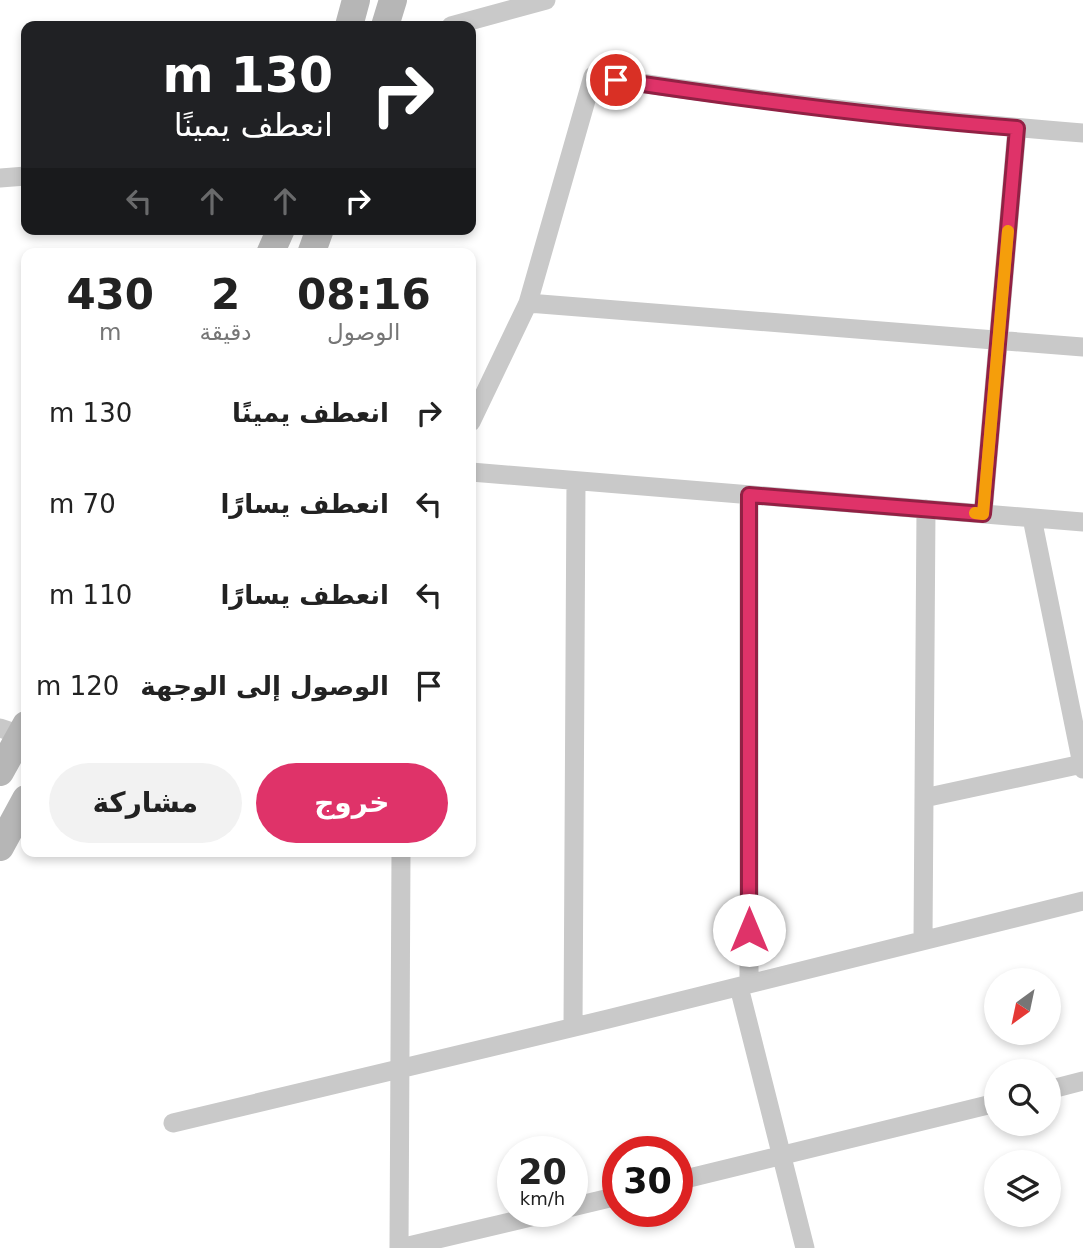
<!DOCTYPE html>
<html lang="ar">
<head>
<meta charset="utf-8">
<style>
	body { margin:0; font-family:"DejaVu Sans","Noto Naskh Arabic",sans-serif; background:#f2f2f2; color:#222; direction:rtl; height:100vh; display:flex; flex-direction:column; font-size:26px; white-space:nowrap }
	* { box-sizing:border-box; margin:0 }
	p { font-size:23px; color:#767676 }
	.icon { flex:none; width:38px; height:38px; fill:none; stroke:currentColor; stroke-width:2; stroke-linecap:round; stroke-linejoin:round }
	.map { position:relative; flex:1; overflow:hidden; direction:ltr }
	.panel { position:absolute; left:21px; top:248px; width:455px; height:609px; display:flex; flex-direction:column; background:#fff; border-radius:14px; box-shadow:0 4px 10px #0003; direction:rtl }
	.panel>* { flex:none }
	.hud { position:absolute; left:21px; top:21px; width:455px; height:214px; border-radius:14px; box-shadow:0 4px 10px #0003; direction:rtl; background:#202124; color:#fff; overflow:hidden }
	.needle { width:46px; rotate:213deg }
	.fabs { position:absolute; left:984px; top:968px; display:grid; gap:14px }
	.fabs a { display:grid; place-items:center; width:77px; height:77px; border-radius:50%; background:#fff; box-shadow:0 4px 10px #0003; font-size:35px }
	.speed { position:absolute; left:497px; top:1136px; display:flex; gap:14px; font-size:35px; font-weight:700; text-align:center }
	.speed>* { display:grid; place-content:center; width:91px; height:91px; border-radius:50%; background:#fff; box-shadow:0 4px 10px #0003; line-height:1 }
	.speed small { font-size:18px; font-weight:400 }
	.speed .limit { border:10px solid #d22; background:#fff; color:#111 }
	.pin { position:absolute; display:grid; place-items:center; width:60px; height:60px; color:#fff; margin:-30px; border:4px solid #fff; border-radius:50%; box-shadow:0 2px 7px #0007 }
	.me { position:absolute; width:77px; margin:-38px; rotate:0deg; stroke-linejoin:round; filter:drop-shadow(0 0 5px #0008) }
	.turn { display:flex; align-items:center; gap:24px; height:147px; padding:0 28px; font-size:32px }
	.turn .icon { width:91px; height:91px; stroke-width:2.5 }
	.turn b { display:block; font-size:49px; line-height:60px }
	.lanes { display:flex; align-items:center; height:66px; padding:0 28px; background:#0003; justify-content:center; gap:35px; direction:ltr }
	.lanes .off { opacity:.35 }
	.eta { display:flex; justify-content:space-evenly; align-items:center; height:119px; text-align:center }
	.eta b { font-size:42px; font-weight:700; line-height:49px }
	.cta { display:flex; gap:14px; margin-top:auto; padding:14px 28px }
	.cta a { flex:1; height:80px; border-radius:42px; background:#df3369; color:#fff; font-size:28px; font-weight:700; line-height:80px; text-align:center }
	.cta a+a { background:#f2f2f2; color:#222 }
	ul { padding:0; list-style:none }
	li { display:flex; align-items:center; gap:21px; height:91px; padding:0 28px }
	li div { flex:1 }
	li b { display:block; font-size:26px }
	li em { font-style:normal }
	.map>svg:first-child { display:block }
</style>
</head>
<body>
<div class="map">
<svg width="1083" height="1248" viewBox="0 0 1083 1248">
	<rect width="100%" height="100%" fill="#fff"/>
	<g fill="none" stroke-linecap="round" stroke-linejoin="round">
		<path stroke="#c9c9c9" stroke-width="19" d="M451,26L546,0
			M0,178L26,176
			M528,303L1083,347
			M471,422L528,303L593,76C756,101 919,120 1083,133
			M471,472L1083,522
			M983,514L1017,128
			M1032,518L1083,769
			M0,728L21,735
			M924,798L1082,764
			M923,940L926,509
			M749,984V495
			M739,987L805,1248
			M573,1027L576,481
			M1048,1090L1083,1081
			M173,1123L608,1019L1083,901
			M677,1181L996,1103
			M572,1207L618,1196
			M399,1248L401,852
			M400,1248L556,1211"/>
		<path stroke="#b6b6b6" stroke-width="28" d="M349,26L356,0
			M385,26L393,0
			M270,254L281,229
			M311,254L320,229
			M0,772L26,725
			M0,847L26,799"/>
	</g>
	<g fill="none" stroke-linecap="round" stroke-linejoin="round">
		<g stroke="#912144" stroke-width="18">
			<path id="route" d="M616,80C749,100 883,118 1017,128L983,514L749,495V930"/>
		</g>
		<use href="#route" stroke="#df3369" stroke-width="12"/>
		<path stroke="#f59e0b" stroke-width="12" d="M975,513L983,514L1008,231"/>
	</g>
</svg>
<div class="fabs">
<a><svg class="needle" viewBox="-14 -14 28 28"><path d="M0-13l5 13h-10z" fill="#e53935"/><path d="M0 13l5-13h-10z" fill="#767676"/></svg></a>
<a><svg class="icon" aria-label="search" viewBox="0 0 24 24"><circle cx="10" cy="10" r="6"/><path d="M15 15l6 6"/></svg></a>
<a><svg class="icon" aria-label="layers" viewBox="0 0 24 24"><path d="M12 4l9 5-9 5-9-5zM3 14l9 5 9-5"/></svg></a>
</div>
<div class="speed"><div>20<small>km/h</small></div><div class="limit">30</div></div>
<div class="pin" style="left:616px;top:80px;background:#d93025"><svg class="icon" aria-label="arrive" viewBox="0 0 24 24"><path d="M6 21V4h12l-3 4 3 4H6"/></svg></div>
<svg class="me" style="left:749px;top:930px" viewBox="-20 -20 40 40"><circle r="19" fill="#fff"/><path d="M0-13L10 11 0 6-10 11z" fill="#df3369"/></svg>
<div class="hud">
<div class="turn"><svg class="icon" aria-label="right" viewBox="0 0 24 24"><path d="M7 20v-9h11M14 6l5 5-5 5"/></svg><div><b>130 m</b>انعطف يمينًا</div></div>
<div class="lanes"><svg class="icon off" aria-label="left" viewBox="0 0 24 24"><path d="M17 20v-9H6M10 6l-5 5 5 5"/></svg><svg class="icon off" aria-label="ahead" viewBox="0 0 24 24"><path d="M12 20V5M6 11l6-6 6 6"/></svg><svg class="icon off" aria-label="ahead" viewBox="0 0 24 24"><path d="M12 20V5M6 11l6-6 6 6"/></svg><svg class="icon" aria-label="right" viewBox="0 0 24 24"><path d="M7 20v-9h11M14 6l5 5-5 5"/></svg></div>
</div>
<section class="panel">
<div class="eta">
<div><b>08:16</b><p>الوصول</p></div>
<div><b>2</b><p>دقيقة</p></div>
<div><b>430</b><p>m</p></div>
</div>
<ul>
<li><svg class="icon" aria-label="right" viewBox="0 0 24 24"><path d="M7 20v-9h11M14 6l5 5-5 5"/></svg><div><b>انعطف يمينًا</b></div><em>130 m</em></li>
<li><svg class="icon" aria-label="left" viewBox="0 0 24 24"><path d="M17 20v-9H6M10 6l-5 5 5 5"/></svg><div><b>انعطف يسارًا</b></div><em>70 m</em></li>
<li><svg class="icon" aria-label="left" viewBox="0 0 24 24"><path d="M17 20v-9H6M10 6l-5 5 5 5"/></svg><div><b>انعطف يسارًا</b></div><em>110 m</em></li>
<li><svg class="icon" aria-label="arrive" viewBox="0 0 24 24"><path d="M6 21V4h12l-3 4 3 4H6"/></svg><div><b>الوصول إلى الوجهة</b></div><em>120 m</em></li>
</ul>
<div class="cta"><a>خروج</a><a>مشاركة</a></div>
</section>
</div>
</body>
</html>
